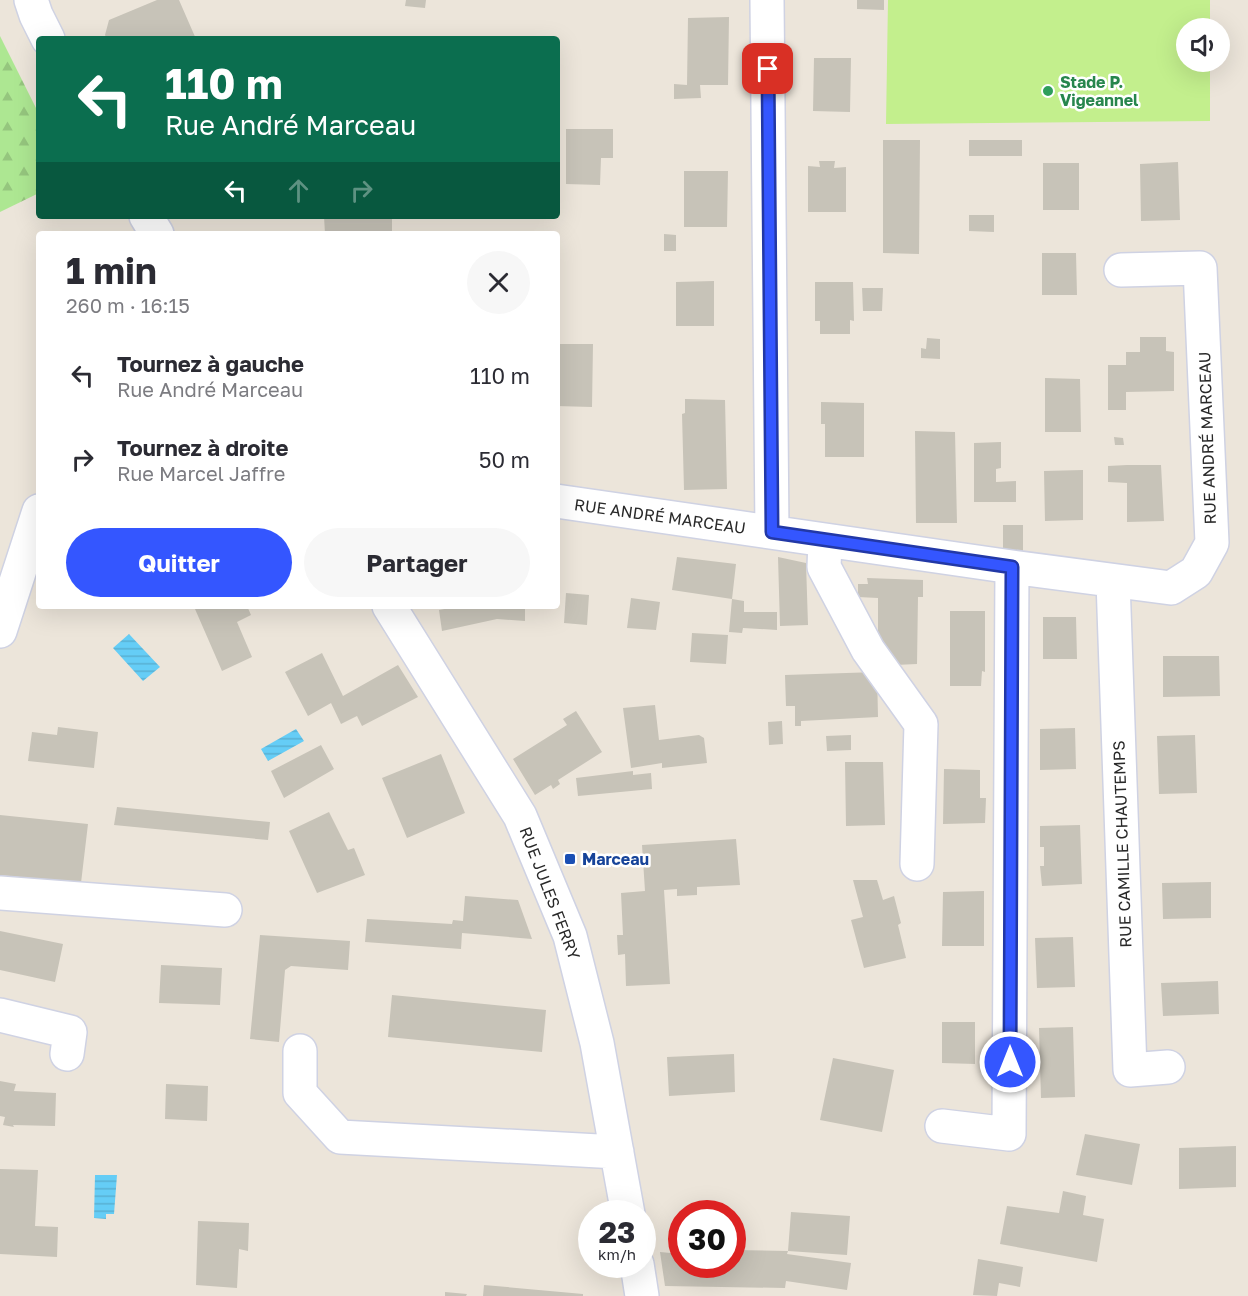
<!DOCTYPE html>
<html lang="fr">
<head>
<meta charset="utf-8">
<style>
	body { margin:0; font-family:"Golos Text",sans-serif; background:#f7f7f7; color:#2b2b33; height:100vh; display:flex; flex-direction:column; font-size:22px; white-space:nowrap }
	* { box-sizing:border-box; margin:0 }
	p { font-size:20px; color:#7c7c81 }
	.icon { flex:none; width:33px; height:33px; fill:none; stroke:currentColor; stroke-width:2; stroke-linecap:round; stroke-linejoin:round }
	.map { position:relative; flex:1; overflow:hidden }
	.panel { position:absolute; left:36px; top:231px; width:524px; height:378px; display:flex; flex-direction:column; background:#fff; border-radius:6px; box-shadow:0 6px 24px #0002 }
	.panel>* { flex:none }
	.hud { position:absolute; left:36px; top:36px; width:524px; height:183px; border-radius:6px; box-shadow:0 6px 24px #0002; background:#0b6e4f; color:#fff; overflow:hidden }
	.controls { position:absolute; left:1176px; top:18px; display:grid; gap:12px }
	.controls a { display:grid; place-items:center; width:54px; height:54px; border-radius:50%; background:#fff; box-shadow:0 6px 24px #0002; font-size:30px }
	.speed { position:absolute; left:578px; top:1200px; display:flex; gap:12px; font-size:30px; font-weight:700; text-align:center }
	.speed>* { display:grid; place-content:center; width:78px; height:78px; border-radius:50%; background:#fff; box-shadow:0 6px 24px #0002; line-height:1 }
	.speed small { font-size:15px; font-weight:400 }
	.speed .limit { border:9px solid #d22; background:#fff; color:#111 }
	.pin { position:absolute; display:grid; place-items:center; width:51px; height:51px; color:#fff; margin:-26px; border-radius:12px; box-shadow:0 3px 9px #0006 }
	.me { position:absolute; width:66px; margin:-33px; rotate:0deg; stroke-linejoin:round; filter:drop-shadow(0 0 4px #0008) }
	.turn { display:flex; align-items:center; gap:21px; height:126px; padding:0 30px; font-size:27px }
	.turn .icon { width:78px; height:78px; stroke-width:2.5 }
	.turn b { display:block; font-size:42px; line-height:51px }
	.lanes { display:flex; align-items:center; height:57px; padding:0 30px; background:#0003; justify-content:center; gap:30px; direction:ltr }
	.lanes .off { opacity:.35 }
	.round { display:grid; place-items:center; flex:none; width:63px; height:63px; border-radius:32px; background:#f7f7f7 }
	.headline { display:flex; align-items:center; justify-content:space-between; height:102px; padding:0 30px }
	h1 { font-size:36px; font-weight:700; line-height:45px }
	.button { display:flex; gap:12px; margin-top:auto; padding:12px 30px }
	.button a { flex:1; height:69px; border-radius:36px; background:#3456ff; color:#fff; font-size:24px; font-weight:700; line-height:69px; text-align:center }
	.button a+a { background:#f7f7f7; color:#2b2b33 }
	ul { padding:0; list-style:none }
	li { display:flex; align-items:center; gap:18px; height:84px; padding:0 30px }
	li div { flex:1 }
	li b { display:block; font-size:22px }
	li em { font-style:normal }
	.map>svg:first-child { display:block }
</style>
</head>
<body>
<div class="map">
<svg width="1248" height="1296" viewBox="0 0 1248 1296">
	<defs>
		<pattern id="forest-firs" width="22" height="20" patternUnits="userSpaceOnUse" patternTransform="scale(1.5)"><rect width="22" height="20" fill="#ade792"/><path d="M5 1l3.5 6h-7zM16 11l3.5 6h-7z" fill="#95c67e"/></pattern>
		<pattern id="water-rules" width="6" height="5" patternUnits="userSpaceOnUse" patternTransform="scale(1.5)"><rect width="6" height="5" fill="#65cdf6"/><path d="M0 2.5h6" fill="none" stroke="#58b0d3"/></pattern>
	</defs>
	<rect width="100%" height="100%" fill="#ece5da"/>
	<path fill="url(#forest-firs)" d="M0,36L39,114V193L0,212Z"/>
	<path fill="#c3ef8d" d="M888,0H1210V28H1186V62H1210V121L886,124Z"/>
	<path fill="url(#water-rules)" d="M129,634L160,667L143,681L113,648Z
		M296,729L304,741L268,761L261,749Z
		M95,1175H117L114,1214H106V1219L94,1218Z"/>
	<path fill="#c7c3b8" d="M157,0H179L196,39H107L105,35L109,20Z
		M406,0H426L425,8L405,6Z
		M857,0H884V10L857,9Z
		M729,17L728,85H700L701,98L674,99V84L687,85L688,18Z
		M814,58H851L850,112L813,111Z
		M566,129H613V158H601L600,185L566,184Z
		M883,140H920L919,254L883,253Z
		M969,140H1022V156H969Z
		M819,161H835L834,168L846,167V212H808V166L820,167Z
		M1178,162L1180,220L1141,221L1140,164Z
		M1043,163H1079V210H1043Z
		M684,171H728L727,227H684Z
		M969,215H994V232L969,231Z
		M324,216H392V234H325Z
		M664,234L676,235V251H664Z
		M1042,253H1076L1077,295H1042Z
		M714,281V326H676V282Z
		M815,282H853L854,321L850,320V334H820V321H815Z
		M862,288H883L882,311H863Z
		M1140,337H1166V351L1174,352V391L1126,392V410H1108V365H1126V352H1140Z
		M927,338L940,339V359L921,358V348L926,349Z
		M556,344H593L592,407L556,406Z
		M1045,378L1080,379L1081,432H1045Z
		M685,399L725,400L727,489L684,490L682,414L685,413Z
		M821,402L864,403V457H825V424H821Z
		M915,431L955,432L957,523H916Z
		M1114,437L1123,438L1124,445H1115Z
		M1001,442V468L996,469V482L1016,481V502H974V443Z
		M1127,465H1161L1164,521L1127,522V483L1108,482V466Z
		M1083,470V520L1045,521L1044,471Z
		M1003,525H1023V552L1003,549Z
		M677,557L736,564L732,599L672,590Z
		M778,557L806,563L808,625L780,626Z
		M867,578L923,580V597H918L917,664L895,665L878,638V598L858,597V584H868Z
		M566,593L589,595L587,625L564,623Z
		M631,598L660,602L656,630L627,628Z
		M732,599L744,601V612H777V630L743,628L742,633L729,632Z
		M202,606H247L251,615L237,622L252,657L222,671L195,609Z
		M461,606H525V621L497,619L442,631L439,610Z
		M950,611H985V672L982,671L981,686H950Z
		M1043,617H1076L1077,659H1043Z
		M692,633L728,635L726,664L690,662Z
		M322,653L343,696L398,665L418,697L362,726L357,716L341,724L331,703L308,716L285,672Z
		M1163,656H1219L1220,696L1163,697Z
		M877,672L878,717L801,721V726H795V706H786L785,675Z
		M655,705L659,740L699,735L704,738L707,763L662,768V763L631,768L623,708Z
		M576,711L602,752L558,780L560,784L553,789L551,785L535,795L513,759L567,725L563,719Z
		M782,721L783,744L769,745L768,722Z
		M58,727L98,732L94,768L28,761L32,732L57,735Z
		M1075,728L1076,769L1040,770V729Z
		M851,735V750L827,751L826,736Z
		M1195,735L1197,793L1159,794L1157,736Z
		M321,745L334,769L284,798L271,771Z
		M441,754L465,813L407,838L382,778Z
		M845,762H883L885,825L846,826Z
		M944,769L980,770V798H986L985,823L943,824Z
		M633,771V775L651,773L652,789L578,796L576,778Z
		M117,807L270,822L268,840L114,825Z
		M329,812L348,850L354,848L365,875L317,893L289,831Z
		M0,815L88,824L81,883L0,875Z
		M1080,825L1082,884L1042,886L1040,866H1044V847H1040V826Z
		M736,839L740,885L697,887V895L677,896V889L664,890L670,984L626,986L625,954L618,955L617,935H623L621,893L645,891L642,845Z
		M853,880H877L883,900L894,896L901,923L898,925L906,958L864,968L851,920L863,917Z
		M1211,882V918L1163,919L1162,883Z
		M984,891V946H942L943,892Z
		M465,896L518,900L532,939L462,933L461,949L365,942L367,919L452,924L453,920L463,921Z
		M0,931L63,944L55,982L0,970Z
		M260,935L350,941L348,970L291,966L285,970L279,1042L250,1039Z
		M1073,937L1075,987L1037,988L1035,938Z
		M161,965L222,968L220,1005L159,1003Z
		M1218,981L1219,1014L1163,1016L1161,983Z
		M392,995L546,1010L542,1052L388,1037Z
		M942,1022H975V1064L942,1063Z
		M1073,1027L1075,1097L1041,1098L1039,1028Z
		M734,1054L735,1092L669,1096L667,1057Z
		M833,1058L894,1070L882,1132L820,1120Z
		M0,1081L16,1084L14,1091L56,1093L55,1126L13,1125L14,1127L3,1125L5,1117L0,1116Z
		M166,1084L208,1086L207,1121L165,1119Z
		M1085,1134L1140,1144L1132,1185L1076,1175Z
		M1236,1146V1187L1179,1189V1148Z
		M0,1169L38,1170L35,1226L58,1227L57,1257L0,1254Z
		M1063,1191L1086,1196L1083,1215L1104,1219L1097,1262L1000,1244L1007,1206L1059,1213Z
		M791,1212L850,1216L847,1255L788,1251L787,1254L851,1263L847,1290L786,1281L785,1288L665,1286L660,1252L681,1254V1264H732V1250L788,1251Z
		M198,1221L249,1223L248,1251L239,1249L237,1288L196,1285Z
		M978,1259L1023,1267L1020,1287L999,1283L997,1296L973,1295Z
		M484,1285L583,1294V1296H483Z
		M445,1292L467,1294L466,1296H445Z"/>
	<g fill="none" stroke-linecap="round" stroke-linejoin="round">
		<g stroke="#cfd2e3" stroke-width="36">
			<path id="minor" d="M31,0L36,15L48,39
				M767,0L772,532
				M146,216L157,234
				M556,501L1012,567L1171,588L1196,572L1212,543L1200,268L1121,270
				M825,541L824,567L868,650L921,724L917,864
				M1113,581L1130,1070L1168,1067
				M389,606L520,816L570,936L597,1043L628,1214
				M0,631L39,511
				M0,893L225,910
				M0,1015L70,1032L67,1054
				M300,1051V1093L340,1137L617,1152
				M942,1126L1009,1134L1012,567
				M637,1264L642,1296"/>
		</g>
		<use href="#minor" stroke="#fff" stroke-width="33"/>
	</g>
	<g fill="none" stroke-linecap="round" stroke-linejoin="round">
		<g stroke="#2238a6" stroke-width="15">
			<path id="route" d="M768,69L772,532L1012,567L1010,1062"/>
		</g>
		<use href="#route" stroke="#3456ff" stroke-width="10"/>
	</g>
	<circle fill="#2e9e5b" stroke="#fff" stroke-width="2" cx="1048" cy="91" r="6"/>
	<rect fill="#1a4fb4" stroke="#fff" stroke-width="2" x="564" y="853" width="12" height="12" rx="3"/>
	<g text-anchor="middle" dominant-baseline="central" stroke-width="5" stroke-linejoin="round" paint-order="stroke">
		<g font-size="16" font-weight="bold" fill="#27864d" stroke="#fff" text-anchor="start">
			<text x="1060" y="82">Stade P.<tspan x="1060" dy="18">Vigeannel</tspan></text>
		</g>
		<g font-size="16" fill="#292929" stroke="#fff">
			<text transform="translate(1207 438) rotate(-92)">RUE ANDRÉ MARCEAU</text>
			<text transform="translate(660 516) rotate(8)">RUE ANDRÉ MARCEAU</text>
			<text transform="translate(1122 844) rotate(-92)">RUE CAMILLE CHAUTEMPS</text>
			<text transform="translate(550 893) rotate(69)">RUE JULES FERRY</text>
		</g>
		<g font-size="16" font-weight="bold" fill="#164399" stroke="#fff" text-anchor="start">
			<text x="582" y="859">Marceau</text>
		</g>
	</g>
</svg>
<div class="controls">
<a><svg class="icon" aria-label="sound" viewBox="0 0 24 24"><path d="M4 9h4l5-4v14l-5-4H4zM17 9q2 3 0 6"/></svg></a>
</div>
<div class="speed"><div>23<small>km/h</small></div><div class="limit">30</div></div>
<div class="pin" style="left:768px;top:69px;background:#d93025"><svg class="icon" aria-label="arrive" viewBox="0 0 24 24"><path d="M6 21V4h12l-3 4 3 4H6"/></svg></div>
<svg class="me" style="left:1010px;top:1062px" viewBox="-20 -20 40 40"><circle r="17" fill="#3456ff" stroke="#fff" stroke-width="3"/><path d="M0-11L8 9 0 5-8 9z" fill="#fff"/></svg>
<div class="hud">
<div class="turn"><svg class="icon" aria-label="left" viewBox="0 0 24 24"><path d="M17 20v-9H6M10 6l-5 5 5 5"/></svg><div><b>110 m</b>Rue André Marceau</div></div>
<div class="lanes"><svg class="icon" aria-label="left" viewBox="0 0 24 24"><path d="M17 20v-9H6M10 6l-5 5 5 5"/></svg><svg class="icon off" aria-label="ahead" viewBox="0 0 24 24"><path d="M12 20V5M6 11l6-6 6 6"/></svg><svg class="icon off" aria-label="right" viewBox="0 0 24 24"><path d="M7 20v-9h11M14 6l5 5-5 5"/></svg></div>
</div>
<section class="panel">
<div class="headline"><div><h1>1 min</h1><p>260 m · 16:15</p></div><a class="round"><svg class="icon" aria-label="close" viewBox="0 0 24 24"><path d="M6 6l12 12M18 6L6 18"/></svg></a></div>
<ul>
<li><svg class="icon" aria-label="left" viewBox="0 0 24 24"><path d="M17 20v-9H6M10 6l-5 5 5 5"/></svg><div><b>Tournez à gauche</b><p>Rue André Marceau</p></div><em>110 m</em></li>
<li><svg class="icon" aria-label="right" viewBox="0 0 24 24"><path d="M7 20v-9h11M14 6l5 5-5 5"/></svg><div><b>Tournez à droite</b><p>Rue Marcel Jaffre</p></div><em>50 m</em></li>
</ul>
<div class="button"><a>Quitter</a><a>Partager</a></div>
</section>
</div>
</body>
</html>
